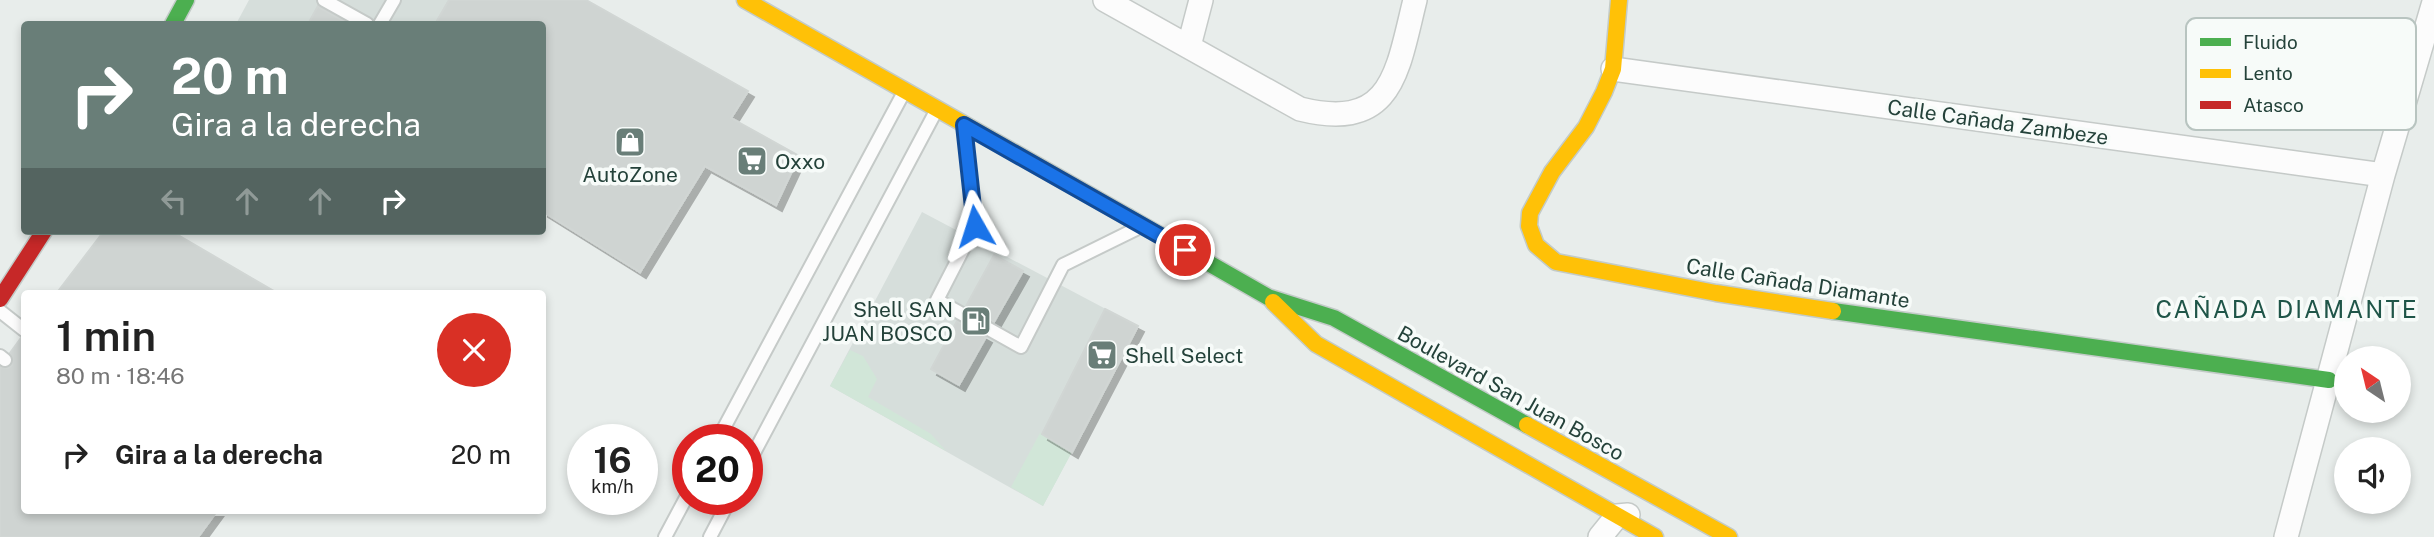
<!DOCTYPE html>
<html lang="es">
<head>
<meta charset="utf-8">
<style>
	body { margin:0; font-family:"Public Sans",sans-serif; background:#f2f2f2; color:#222; height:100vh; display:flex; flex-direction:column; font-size:26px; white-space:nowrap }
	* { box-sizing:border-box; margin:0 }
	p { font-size:23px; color:#767676 }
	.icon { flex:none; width:38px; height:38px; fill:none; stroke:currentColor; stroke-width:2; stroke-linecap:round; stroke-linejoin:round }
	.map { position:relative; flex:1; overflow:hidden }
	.panel { position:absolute; left:21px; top:290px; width:525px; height:224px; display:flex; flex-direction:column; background:#fff; border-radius:7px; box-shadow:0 4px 10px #0003 }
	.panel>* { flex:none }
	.guide { position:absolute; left:21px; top:21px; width:525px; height:214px; border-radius:7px; box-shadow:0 4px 10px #0003; background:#697e78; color:#fff; overflow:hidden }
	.needle { width:46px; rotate:325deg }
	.controls { position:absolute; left:2334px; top:346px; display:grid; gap:14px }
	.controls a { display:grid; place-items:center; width:77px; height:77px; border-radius:50%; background:#fff; box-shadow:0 4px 10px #0003; font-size:35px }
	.speed { position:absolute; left:567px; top:424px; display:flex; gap:14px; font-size:35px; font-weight:700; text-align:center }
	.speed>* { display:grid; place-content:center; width:91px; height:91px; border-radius:50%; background:#fff; box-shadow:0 4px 10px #0003; line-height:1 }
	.speed small { font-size:18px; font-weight:400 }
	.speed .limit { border:10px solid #d22; background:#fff; color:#111 }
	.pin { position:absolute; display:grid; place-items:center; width:60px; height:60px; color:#fff; margin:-30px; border:4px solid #fff; border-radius:50%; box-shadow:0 2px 7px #0007 }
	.me { position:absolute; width:77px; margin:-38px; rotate:354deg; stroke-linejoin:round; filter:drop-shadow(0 0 5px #0008) }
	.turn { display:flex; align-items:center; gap:24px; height:147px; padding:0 35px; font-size:32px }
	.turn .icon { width:91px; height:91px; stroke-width:2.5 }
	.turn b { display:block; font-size:49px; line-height:60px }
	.lanes { display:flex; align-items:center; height:66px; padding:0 35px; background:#0003; justify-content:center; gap:35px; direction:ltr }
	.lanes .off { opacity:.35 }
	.round { display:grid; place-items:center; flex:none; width:74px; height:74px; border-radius:37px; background:#f2f2f2 }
	.summary { display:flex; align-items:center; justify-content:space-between; height:119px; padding:0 35px }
	h1 { font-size:42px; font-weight:600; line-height:52px }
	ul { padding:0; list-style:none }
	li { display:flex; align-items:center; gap:21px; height:91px; padding:0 35px }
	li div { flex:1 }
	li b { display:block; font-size:26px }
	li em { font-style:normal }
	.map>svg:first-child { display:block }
</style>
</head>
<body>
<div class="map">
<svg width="2434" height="537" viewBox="0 0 2434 537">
	<defs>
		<filter id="shadow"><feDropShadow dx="6" dy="6" stdDeviation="0" flood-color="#0004"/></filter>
	</defs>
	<rect width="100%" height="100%" fill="#e8edeb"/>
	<path fill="#d6dedb" d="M249,0H449L435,24H236Z
		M922,212L1138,326L1043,506L830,386Z"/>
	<path fill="#d1e6d8" d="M850,350L863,356L877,379L868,397L931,434L946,451L830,386Z
		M1040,433L1072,452L1043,506L1011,487Z"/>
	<path fill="#cfd4d2" stroke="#d1d6d4" stroke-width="2" filter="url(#shadow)" d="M449,0H586L748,91L731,118L799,156L776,205L705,166L640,272L542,211V24H435Z
		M318,6L320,8L349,24H308Z
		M104,231H171L279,294H56Z
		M994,255L1023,271L994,322L966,306Z
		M1105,309L1138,326L1072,452L1042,434Z
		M957,321L986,337L959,385L931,369Z
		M21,338L24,339V511H217L198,537H0V367L8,368L12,365L10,353Z"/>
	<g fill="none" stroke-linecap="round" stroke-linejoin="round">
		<g stroke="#c5cac8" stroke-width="16">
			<path id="lane" d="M324,0L367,24
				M380,24L394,0
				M965,133L975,226L937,300L1021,347L1063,265L1136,229
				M0,311L24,330
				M0,356L5,360
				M718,439L904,92
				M747,466L936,111
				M665,537L688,494
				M710,537L730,499"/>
		</g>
		<g stroke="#c5cac8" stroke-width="26">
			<path id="street" d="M1105,0L1300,109C1393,132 1397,72 1415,0
				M1189,46L1201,0
				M1613,69L2383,175
				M1600,537L1617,516L1628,515
				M2286,537L2383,175L2434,2"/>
		</g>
		<g stroke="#c3cbc8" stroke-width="19">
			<path id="fast" d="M173,24L186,0
				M1128,217L1268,297L1334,318L1527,425
				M1833,311L2329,380"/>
		</g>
		<g stroke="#c3cbc8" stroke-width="19">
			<path id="slow" d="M745,0L1128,217
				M1619,0L1613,69L1604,92L1586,127L1552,172L1530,213L1529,226L1536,245L1556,262L1716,293L1833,311
				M1273,302L1316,344L1655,537
				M1527,425L1729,537"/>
		</g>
		<g stroke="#c3cbc8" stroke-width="19">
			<path id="jam" d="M0,299L44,231"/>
		</g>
		<use href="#lane" stroke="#fcfcfc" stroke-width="12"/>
		<use href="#street" stroke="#fcfcfc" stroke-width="23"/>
		<use href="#fast" stroke="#4caf50" stroke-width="16"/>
		<use href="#slow" stroke="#ffc107" stroke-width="16"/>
		<use href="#jam" stroke="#c62828" stroke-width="16"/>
	</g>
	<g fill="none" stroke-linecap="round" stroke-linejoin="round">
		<g stroke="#114b97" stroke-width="18">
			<path id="route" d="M975,226L964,125L1185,250"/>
		</g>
		<use href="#route" stroke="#1a73e8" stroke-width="12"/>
	</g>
	<defs>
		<g id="shop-square" transform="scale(1.575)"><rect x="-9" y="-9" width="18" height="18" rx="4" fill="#697e78" stroke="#f7fbf9"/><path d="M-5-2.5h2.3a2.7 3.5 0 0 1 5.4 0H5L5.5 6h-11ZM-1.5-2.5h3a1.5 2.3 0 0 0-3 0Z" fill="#fff"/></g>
		<g id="supermarket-square" transform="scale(1.575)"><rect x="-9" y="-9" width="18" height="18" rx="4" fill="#697e78" stroke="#f7fbf9"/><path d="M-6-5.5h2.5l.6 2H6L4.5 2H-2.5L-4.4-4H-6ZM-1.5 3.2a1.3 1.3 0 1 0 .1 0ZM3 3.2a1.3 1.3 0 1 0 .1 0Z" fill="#fff"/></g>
		<g id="fuel-square" transform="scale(1.575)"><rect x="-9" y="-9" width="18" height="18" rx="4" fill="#697e78" stroke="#f7fbf9"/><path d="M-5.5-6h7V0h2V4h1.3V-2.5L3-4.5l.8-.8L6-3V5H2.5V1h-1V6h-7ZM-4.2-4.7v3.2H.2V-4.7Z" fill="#fff"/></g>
	</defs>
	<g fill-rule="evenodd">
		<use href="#shop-square" x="630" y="142"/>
		<use href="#supermarket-square" x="752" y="161"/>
		<use href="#fuel-square" x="976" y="321"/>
		<use href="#supermarket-square" x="1102" y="355"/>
	</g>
	<g text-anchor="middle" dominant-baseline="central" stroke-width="7" stroke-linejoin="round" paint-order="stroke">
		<g font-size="21" fill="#24423a" stroke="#f7fbf9">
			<text transform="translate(1998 122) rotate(8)">Calle Cañada Zambeze</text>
			<text transform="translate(1798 283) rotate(9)">Calle Cañada Diamante</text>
			<text transform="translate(1511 393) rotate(29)">Boulevard San Juan Bosco</text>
		</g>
		<g font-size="21" fill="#24423a" stroke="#f7fbf9" text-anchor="start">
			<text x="775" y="161">Oxxo</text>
			<text x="630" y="174" text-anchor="middle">AutoZone</text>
			<text x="953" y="309" text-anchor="end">Shell SAN<tspan x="953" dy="24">JUAN BOSCO</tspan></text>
			<text x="1125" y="355">Shell Select</text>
		</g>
		<g font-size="24" letter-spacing="2" fill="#1f5548" stroke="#f7fbf9">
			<text x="2287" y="309">CAÑADA DIAMANTE</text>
		</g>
	</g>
	<rect x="2186" y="18" width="230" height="112" rx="10" fill="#f7fbf9" stroke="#b8c4c0" stroke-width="2"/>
	<rect x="2200" y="38" width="31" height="8" fill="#4caf50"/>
	<rect x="2200" y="69" width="31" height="9" fill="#ffc107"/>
	<rect x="2200" y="101" width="31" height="8" fill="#c62828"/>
	<g font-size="19" fill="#24423a">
		<text x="2243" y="49">Fluido</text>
		<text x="2243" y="80">Lento</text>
		<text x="2243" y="112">Atasco</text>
	</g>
</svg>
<div class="controls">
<a><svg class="needle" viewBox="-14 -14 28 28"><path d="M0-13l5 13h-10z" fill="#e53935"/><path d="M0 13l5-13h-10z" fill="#767676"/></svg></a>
<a><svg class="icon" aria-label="sound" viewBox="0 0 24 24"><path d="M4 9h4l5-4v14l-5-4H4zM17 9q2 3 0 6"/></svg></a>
</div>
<div class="speed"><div>16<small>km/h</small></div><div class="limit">20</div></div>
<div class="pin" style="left:1185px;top:250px;background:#d93025"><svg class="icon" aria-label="arrive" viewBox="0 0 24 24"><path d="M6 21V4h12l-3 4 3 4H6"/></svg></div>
<svg class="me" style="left:975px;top:226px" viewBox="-20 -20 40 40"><path d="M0-17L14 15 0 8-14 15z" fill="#1a73e8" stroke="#fff" stroke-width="4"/></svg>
<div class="guide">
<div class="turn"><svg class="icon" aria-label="right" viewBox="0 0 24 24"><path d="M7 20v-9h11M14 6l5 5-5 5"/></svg><div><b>20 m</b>Gira a la derecha</div></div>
<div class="lanes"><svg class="icon off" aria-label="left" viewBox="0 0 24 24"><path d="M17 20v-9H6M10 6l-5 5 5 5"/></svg><svg class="icon off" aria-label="ahead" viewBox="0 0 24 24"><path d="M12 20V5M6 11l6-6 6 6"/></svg><svg class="icon off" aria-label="ahead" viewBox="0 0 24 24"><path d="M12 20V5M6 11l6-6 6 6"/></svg><svg class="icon" aria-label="right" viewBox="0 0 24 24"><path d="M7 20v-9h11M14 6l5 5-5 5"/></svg></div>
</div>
<section class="panel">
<div class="summary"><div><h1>1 min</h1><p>80 m · 18:46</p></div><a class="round" style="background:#d93025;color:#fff"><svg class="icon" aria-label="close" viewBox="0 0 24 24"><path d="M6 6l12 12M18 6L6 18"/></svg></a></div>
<ul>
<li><svg class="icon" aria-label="right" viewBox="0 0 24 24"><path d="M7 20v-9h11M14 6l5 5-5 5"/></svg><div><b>Gira a la derecha</b></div><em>20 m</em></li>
</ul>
</section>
</div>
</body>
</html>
